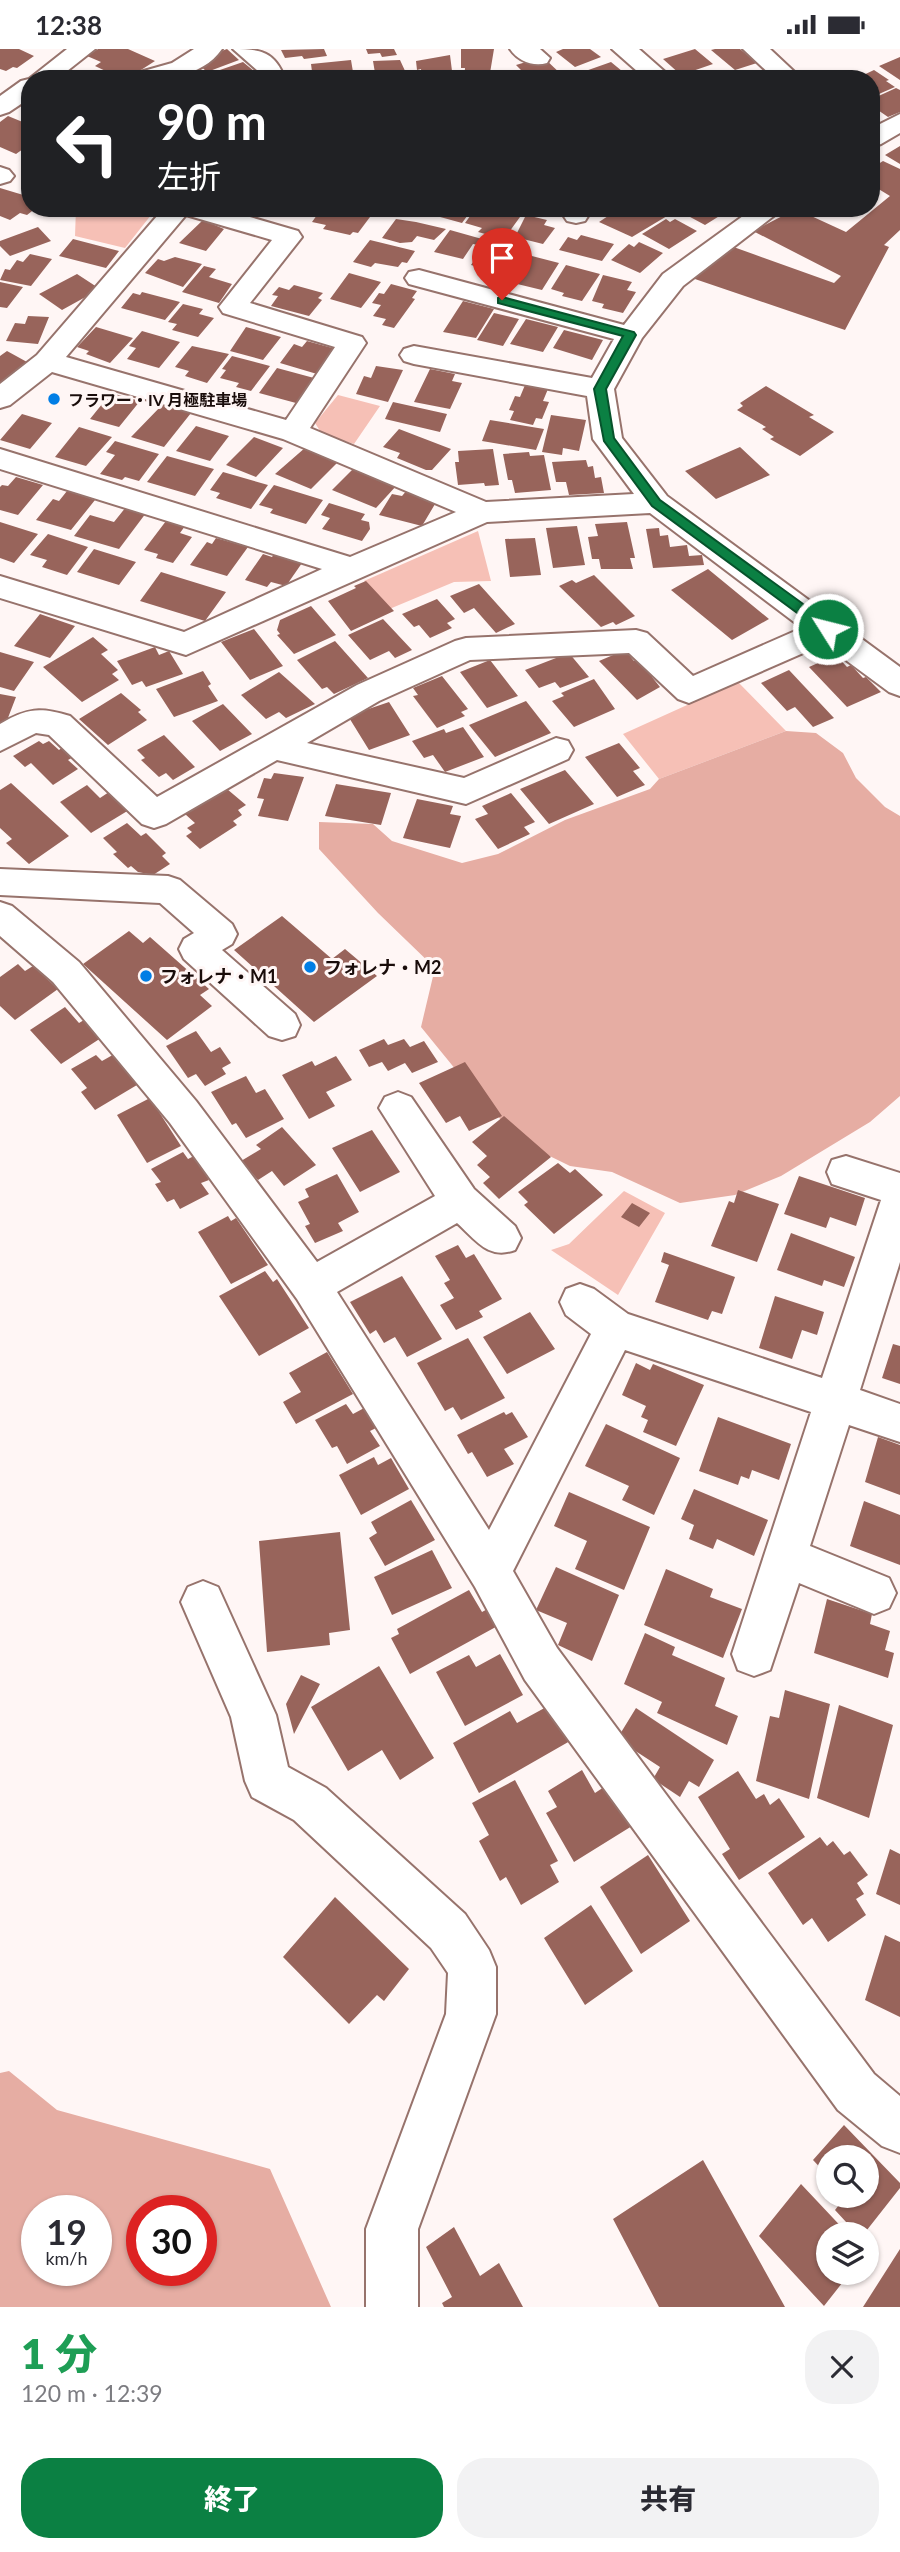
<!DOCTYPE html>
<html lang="ja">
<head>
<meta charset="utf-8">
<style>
	body { margin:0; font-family:Lato,"Noto Sans JP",sans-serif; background:#f2f2f3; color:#2b2b33; height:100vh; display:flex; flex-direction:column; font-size:26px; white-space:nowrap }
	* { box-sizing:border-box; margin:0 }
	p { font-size:23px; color:#7c7c81 }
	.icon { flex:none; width:38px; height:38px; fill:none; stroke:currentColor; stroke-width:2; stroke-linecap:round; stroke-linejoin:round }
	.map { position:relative; height:2258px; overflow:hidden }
	.panel { display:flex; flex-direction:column; background:#fff; flex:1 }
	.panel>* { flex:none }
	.top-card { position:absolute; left:21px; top:21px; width:859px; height:147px; border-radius:28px; box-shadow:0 2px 5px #0004; background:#202124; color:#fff; overflow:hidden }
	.tools { position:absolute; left:816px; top:2096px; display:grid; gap:14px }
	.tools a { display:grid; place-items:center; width:63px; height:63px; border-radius:50%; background:#fff; box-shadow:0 2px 5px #0004; font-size:35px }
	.speed { position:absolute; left:21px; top:2146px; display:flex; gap:14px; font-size:35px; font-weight:700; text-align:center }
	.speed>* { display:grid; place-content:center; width:91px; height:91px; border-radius:50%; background:#fff; box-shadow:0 2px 5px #0004; line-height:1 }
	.speed small { font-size:18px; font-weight:400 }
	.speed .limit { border:10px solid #d22; background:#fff; color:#111 }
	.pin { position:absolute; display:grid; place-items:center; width:60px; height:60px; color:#fff; margin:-72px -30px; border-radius:50% 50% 50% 0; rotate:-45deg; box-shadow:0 0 7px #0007 }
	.pin .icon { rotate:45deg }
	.me { position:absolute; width:77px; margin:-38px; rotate:306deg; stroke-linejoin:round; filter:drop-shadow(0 0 5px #0008) }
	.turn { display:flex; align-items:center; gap:24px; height:147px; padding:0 21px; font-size:32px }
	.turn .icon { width:91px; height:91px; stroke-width:2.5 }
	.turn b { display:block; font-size:49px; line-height:60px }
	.round { display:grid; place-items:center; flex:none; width:74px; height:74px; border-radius:28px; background:#f2f2f3 }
	.summary { display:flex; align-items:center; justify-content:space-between; height:119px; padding:0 21px }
	h1 { font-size:42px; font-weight:800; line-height:52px; color:#1e9e55 }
	.button { display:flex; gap:14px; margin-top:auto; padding:14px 21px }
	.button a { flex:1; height:80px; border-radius:28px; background:#0b8043; color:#fff; font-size:28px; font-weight:800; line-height:80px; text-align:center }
	.button a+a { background:#f2f2f3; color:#2b2b33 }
	.status { display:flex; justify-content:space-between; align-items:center; height:49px; padding:0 35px; background:#fff; direction:ltr }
	.status svg { height:19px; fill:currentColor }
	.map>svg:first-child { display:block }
</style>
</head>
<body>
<div class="status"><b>12:38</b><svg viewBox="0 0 49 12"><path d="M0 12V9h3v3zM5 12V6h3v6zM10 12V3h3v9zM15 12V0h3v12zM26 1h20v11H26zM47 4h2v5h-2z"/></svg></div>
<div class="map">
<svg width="900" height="2258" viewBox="0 0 900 2258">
	<rect width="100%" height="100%" fill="#fff6f5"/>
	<path fill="#f6c0b6" d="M76,159H150L155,161L125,199L75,187Z
		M338,346L380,357L354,395L322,385L315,374Z
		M478,482L491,532L454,533L387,561L364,532Z
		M738,633L786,682L659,730L623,685Z
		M624,1142L665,1164L618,1246L551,1201L569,1195Z"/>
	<path fill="#e6ada3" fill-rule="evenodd" d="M786,682L816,684L843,704L856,729L885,758L900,767V1047L870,1073L781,1127L735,1146L680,1154L612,1123L570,1117L523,1094L469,1037L421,978L435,919L378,864L319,800V773L373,775L392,792L462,814L498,805L565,771L650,740L659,730Z
		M9,2022L57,2061L270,2120L331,2258H0V2024ZM37,2161H96V2221H37ZM142,2161H201V2221H142Z"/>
	<path fill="#98645b" d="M0,0H19L34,7L17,19L13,18L6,22L0,20Z
		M98,0H128L155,12L130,28L117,22L112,25L95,17L101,13L87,7Z
		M227,0L239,11L207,23L195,12Z
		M324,0L327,7L304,10L302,7L285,9L281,1Z
		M366,0H394L397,6L382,8L380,4L368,5Z
		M461,0H494L489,30H464L465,19H461Z
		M563,0H590L601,8L575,18L556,3Z
		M695,0L713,15L681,26L663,10Z
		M715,0H740L757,14L735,21L711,1Z
		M450,6L453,30H422L421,20L417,21L416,12Z
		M543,8L564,28L530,30L516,16Z
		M900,8V31L879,17Z
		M351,11L354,29L313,30L311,15Z
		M400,11L406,24L396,25L397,30H376L373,12Z
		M243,13L260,27L252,30H226L217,22Z
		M611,13L628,27L583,30L577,25Z
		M717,21L727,30H689V29Z
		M874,21L889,31L886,32L895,38L872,48V30H855Z
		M756,23L761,27L771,24L778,30H746L743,27Z
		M896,39L900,41V63L888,68L872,57V50Z
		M8,67L30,76V95L16,105L0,98V73Z
		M900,97V115L885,106Z
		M883,112L900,120V181L884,196L889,198L845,281L689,228L728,196L834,234L841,227L753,182L796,160L846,183L890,147L872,136V119Z
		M0,139L30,148V159H36L27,166L20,164L10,171L0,167Z
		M322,159H354L373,164L358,184L353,183L350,186L323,180L326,176L312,173Z
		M379,159H416L410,168Z
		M425,159H473L462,174L422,163Z
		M476,159H488L520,168L504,190L478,183L482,179L465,174Z
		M534,159H569L564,167Z
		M606,159H653L667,167L632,188L599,173L614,163Z
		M683,159H726L729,161L705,176L679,162Z
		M526,166L547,171L544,176L555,179L543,195L515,188Z
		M396,170L416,173L446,180L434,191L417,187L412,193L400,194L382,189Z
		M666,170L670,173L675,170L697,182L669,200L642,185Z
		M203,171L224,180L206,202L179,194Z
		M38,178L51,192L10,207L0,197V192Z
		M450,181L482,190L478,196L473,195L463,210L434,203Z
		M581,186L614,195L602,212L559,201L568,188L577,191Z
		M73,190L119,202L106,219L59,207Z
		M370,191L415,202L407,214L402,213L398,218L375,214L371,218L353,213Z
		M488,193L524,202L507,226L471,216Z
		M639,193L663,204L640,224L611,211L629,195L634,198Z
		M30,205L52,210L31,237L0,231L5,220L10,221L17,211L23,213Z
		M528,206L559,214L542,241L509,233Z
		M175,208L202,215L183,238L145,224L158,210L164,212Z
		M566,216L600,225L582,252L562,247L564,244L551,240Z
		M204,217L216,220L209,228L232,235L219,254L182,243Z
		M349,224L381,233L361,259L330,250Z
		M77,225L100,240L62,261L39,245Z
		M603,226L632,233L627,241L636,243L623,264L602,259L604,255L592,252Z
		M0,233L23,238L7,259L0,258Z
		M391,235L417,242L412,249L415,250L394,279L382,276L386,270L373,267L381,256L372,254L379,244L384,245Z
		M294,236L323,244L318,249L322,251L309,267L271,257L278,247L272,246L279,238L289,241Z
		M142,243L180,253L165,271L121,259L133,244L140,246Z
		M463,252L494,260L476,289L443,283Z
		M183,255L203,260L199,265L214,269L198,288L172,281L177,275L168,273Z
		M494,264L519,270L503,297L477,291Z
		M28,267L49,268L38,295L6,292L15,274L25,275Z
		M526,270L558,278L543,303L510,295Z
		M96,278L133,289L110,314L86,305L89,302L77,298Z
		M246,278L281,288L263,311L230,302Z
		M564,281L603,291L592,311L553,299Z
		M142,282L180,293L159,319L127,310L136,299L129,297Z
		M307,292L336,300L317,325L280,314L294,295L302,298Z
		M192,297L229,305L207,334L185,327L189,322L175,318Z
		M7,302L27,313L0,334V307Z
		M232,307L270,317L251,342L236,338L239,334L220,329L226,321L222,320Z
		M376,317L403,321L388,353L356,345L364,327L371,329Z
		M277,319L314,329L296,354L259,344Z
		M430,320L455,325L452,332L462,334L450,360L414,353Z
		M525,336L548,340L543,352L549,353L542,370L536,369L533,376L510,371L514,362L509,361L515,347L520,348Z
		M766,337L814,366L809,368L834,383L800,407L770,390L774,388L762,380L766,378L737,361L743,357L740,354Z
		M111,344L140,352L119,378L90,370Z
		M393,353L447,365L440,383L385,370Z
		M163,355L191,364L164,398L131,388Z
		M22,365L52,374L30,400L0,391Z
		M551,366L586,371L579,402L563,399L562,406L542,403Z
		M490,371L544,380L536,401L482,392Z
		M196,377L229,387L210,412L176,402Z
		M79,378L112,388L86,417L55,408Z
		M399,380L451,400L432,421H426L397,409L400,404L383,398Z
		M254,388L283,399L256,428L226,416Z
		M115,392L159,405L139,432L125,428L122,431L100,425L115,406L106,403Z
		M306,398L339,412L311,440L275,425Z
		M740,398L770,426L716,450L685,422Z
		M493,400L499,436L485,437L484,434L458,436L455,413H459L458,402Z
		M529,403L530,407L544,406L551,441L515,444L512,431H508L503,405Z
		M167,407L214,420L195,447L147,433Z
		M586,411L588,418L593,417L595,429L601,428L604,444L569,446L566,433H556L552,413Z
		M354,419L397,436L376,459L332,441Z
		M223,423L268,436L251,460L216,449L220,444L210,441Z
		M16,428L43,436L18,466L0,461V438L2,436L8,437Z
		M274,436L323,451L306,475L270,464L273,460L259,456Z
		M407,441L438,450L422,477L379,466L392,445L402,447Z
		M67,442L95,451L71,481L36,471L53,450L59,452Z
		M329,454L365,465L361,471L369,473L370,480L362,492L322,480L330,469L321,466Z
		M126,458L146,464L119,500L74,487L90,466L114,473Z
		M166,472L185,477L180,484L192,488L173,514L156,509L158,505L144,501Z
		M0,473L38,485L14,514L0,509Z
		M627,473L635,509H630L633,520H601L599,510H592L588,488L598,487L595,475Z
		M577,477L585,516L553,519L546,479Z
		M659,479L660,487L668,486L670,498L687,496L689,507L702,506L704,516L653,519L646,480Z
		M48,485L88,498L67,526L42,518L47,511L30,506Z
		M216,489L248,498L227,527L190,516L207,493L212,495Z
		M535,489L541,526L510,528L505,490Z
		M94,500L136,513L119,536L77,523Z
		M263,505L272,508L274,505L302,514L286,537L271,533L267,538L245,531Z
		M708,520L769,570L732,591L671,541Z
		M161,523L226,543L205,572L140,552Z
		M594,526L635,567L616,576L613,573L601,578L559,537L572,531L576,534Z
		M366,532L394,562L351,582L328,552L356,539L354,537Z
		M479,535L515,575L496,584L474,559L464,564L450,547Z
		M437,550L455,570L447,574L452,579L430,589L419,576L414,578L402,565Z
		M311,557L336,586L294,605L277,586L280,585L277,581L280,571Z
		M40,565L75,577L50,609L14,597Z
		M383,570L412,601L395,609L389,602L370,611L348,586Z
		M254,580L283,617L250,631L221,593Z
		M93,588L108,601L101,605L118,621L112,625L119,631L82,653L43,618Z
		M335,592L368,629L334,645L327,638L322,640L297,611Z
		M155,598L159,606L169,602L183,625L146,638L142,632L132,636L117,612Z
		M625,601L634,612L645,607L657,627L652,628L660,638L637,651L599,612Z
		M0,603L34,613L14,642L0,638Z
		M569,604L589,628L560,639L555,633L539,639L525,621Z
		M836,606L847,618L851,616L863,629L866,628L881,643L847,658L809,618Z
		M490,611L518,647L487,659L460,623Z
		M789,621L834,669L813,678L795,658L787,662L761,634Z
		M203,622L211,635L208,637L218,652L174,668L156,640Z
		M279,623L315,655L286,669L279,663L266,670L241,646Z
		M442,627L468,660L461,663L465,667L437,679L413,647L418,646L413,639Z
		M594,630L615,660L574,678L552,652L564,647L561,644Z
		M121,644L141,661L138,663L147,671L108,696L79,670Z
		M0,645L16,648L6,674L0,673Z
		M526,652L551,684L495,708L469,676Z
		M389,653L410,686L369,701L348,667Z
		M223,655L252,685L220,702L192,672Z
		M463,678L484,708L445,723L433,706L424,709L412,692L444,680L446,684Z
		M164,686L195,718L173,731L166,724L159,728L141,711L145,709L137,701Z
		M39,692L43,695L49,692L59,701L64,697L75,707L68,711L78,720L53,736L31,714L25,718L13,707Z
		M619,694L640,719L633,722L645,736L617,748L585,708Z
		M565,721L594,755L549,775L520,740Z
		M274,724L304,728L288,772L258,767L264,750L257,749L264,729L271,730Z
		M11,734L69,787L29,815L6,794L12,790L0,779V741Z
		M336,735L391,744L381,776L325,767Z
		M87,736L100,749L109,743L129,761L91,784L60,753Z
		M227,740L246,756L238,761L242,766L233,772L237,776L200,800L186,787L192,783L187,779L195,774L185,765Z
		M511,744L535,773L524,778L530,785L498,800L475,770L488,765L482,757Z
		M417,750L453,757L450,765L461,767L450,799L403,789Z
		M127,774L141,787L146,784L166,804L162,807L170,815L153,826L138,823L131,817L128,819L113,805L117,803L103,789Z
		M282,867L332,910L345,900L377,927L314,973L234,901Z
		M129,882L143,894L150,888L209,940L200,946L212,957L167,991L83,915Z
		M18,915L25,922L33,917L58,940L15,971L0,957V928Z
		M65,958L79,974L84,971L101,989L61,1015L30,981Z
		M196,982L211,1003L220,998L231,1014L222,1019L226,1025L205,1037L196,1025L188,1029L166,997Z
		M384,990L388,996L404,990L410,998L424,992L438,1013L412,1024L405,1014L388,1022L382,1013L369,1018L359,1001Z
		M118,1003L142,1033L95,1061L81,1043L87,1039L71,1020L96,1006L102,1012Z
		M336,1007L352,1031L326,1043L335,1057L309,1070L282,1026L312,1012L315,1017Z
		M465,1013L502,1067L469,1082L460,1067L446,1074L419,1034Z
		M246,1027L256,1044L265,1040L284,1070L246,1089L236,1074L232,1076L211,1043Z
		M150,1049L181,1097L147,1114L117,1066Z
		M504,1067L551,1108L499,1150L483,1134L490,1128L477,1116L487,1107L472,1093Z
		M282,1078L316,1116L284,1137L272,1122L258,1131L241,1112L261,1100L256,1096Z
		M372,1081L400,1123L360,1143L332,1099Z
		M183,1103L188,1110L194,1107L209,1131L201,1134L209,1145L180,1160L174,1150L167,1153L155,1135L161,1133L151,1120Z
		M558,1114L570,1124L575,1120L603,1146L554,1185L524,1156L528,1153L518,1143Z
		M337,1125L359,1163L338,1174L343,1182L315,1194L305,1177L310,1175L298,1153L309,1148L305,1140Z
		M799,1127L865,1149L856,1177L830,1168L826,1179L784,1165Z
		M738,1141L779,1155L757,1213L711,1197L729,1152L734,1154Z
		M632,1154L650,1164L639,1178L621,1168Z
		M228,1167L231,1172L236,1169L268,1216L231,1235L198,1183Z
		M791,1184L855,1208L844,1238L824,1231L822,1237L777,1221Z
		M458,1196L466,1209L474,1205L502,1250L479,1262L483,1268L456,1281L440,1256L454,1249L444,1234L450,1231L435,1207Z
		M664,1203L735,1228L722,1265L712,1262L708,1271L655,1253L669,1216L661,1213Z
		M265,1222L273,1233L277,1230L309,1279L259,1307L219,1247Z
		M402,1227L442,1290L407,1308L395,1288L384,1294L376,1281L370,1285L350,1253Z
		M775,1247L824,1263L817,1286L802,1281L792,1310L759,1299Z
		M530,1263L555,1300L507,1325L483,1288Z
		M468,1289L505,1349L461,1371L453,1358L445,1362L417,1314Z
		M893,1295L900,1297V1335L882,1329Z
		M327,1303L353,1345L296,1375L283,1353L301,1343L289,1324Z
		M636,1314L650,1321L653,1315L704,1336L676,1397L643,1383L648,1371L641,1368L646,1357L622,1346Z
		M346,1355L353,1365L366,1358L378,1378L370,1382L380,1397L347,1415L337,1397L332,1399L315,1371Z
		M504,1363L506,1366L512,1363L528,1388L504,1400L514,1415L487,1428L472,1403L468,1405L457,1386Z
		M718,1368L791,1395L779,1431L752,1421L749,1430L741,1427L738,1436L699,1422Z
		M606,1375L680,1409L654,1466L622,1451L629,1437L585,1417Z
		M878,1388L900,1396V1446L865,1433Z
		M374,1408L378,1416L391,1409L409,1440L361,1466L339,1426Z
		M694,1440L768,1471L754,1507L717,1490L713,1500L689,1490L694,1476L681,1470Z
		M569,1443L650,1478L624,1541L575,1520L587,1492L554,1477Z
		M411,1451L435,1491L385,1517L369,1489L377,1484L371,1473Z
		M864,1452L900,1466V1516L850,1497Z
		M340,1483L350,1581L329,1584L330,1596L267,1603L259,1492Z
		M432,1501L452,1539L392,1566L374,1528Z
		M556,1518L619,1546L592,1612L558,1596L567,1574L536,1561Z
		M666,1520L713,1540L710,1548L742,1560L723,1609L644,1576Z
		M469,1541L482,1563L493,1557L503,1574L410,1625L391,1589L399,1585L397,1580Z
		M827,1550L872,1565L870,1575L890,1582L885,1601L894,1604L888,1629L814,1604Z
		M645,1584L675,1598L672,1606L725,1629L715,1657L738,1667L727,1696L657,1664L662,1653L624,1635Z
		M500,1605L523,1646L465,1677L436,1623L469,1606L476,1618Z
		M379,1617L434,1709L400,1731L382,1701L348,1722L311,1658Z
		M301,1626L320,1635L294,1685L286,1655Z
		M785,1641L830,1655L809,1750L756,1732L770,1667L779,1669Z
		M550,1656L570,1692L479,1744L453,1694L510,1662L517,1674Z
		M839,1656L893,1676L869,1769L817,1749Z
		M636,1659L714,1711L699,1738L689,1732L680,1748L653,1730L660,1718L617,1690Z
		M582,1721L595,1744L607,1736L632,1777L574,1813L546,1764L557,1758L548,1742Z
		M738,1722L756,1750L764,1745L770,1756L779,1749L805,1788L739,1831L722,1805L730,1800L698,1748Z
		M515,1731L558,1812L550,1816L559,1833L521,1856L506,1828L500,1832L479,1792L489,1786L472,1754Z
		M820,1788L827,1797L833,1792L844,1806L850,1802L868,1826L857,1834L864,1845L856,1850L866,1866L828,1893L812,1869L803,1876L768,1824Z
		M890,1800L900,1805V1856L876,1845Z
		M648,1806L690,1872L641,1905L600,1838Z
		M335,1848L409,1920L384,1952L377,1946L349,1975L283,1908Z
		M591,1856L633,1922L585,1956L544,1889Z
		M885,1886L900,1893V1968L865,1951Z
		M844,2076L900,2134V2139L863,2186H858L835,2161L846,2147H866V2109H828V2127L813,2111Z
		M703,2111L785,2258H659L613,2170Z
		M801,2135L849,2186H828V2224H850L824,2257L759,2187Z
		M454,2178L480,2227L499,2214L523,2258H444L442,2254L452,2248L426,2198Z
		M900,2200V2258H863Z"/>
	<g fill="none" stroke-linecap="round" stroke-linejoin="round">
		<g stroke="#97736c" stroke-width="4">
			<path id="minor" d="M67,0H95L57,30H30V49L9,63L0,66V47L21,32L29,30Z
				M194,0H222C201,30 162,30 130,30L133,25L172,14Z
				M233,0C260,0 275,2 285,30H261L258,22Z
				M510,0H540L550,9L547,14C533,18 518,12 510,0Z
				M612,0H639L673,30H646Z
				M743,0H770L802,30H775Z
				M900,65V84L881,95L872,98V79Z
				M0,118L9,121L14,127L10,132L0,135Z
				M164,159H219L298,182L302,188L250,254L362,288L366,294L310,379L486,453L634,445L593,390L587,347L414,315L404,312L400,306L404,300L414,297L592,329L614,290L409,235L405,229L409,223L419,221L624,276L663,225L754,159H784L683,237L642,289L614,340L622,389L667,447L900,618V647L889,643L824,595L689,654L678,650L629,604L470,611L379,652L307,694L464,729L556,689L568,692L573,701L568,710L466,755L277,711L166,775L154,779L142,775L49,686L36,684L0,702V675C27,659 40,658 70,667L157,748L357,636L455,592L466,589L636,581L647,584L693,627L802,579L650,464L487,473L186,606L0,549V527L184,583L322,520L0,420V400L350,508L456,463L283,390L52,323L10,356L0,359V335L37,306ZM186,166L272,191L219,258L223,264L335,298L286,371L66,308Z
				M567,159H593L585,172L576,174L567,172L563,166Z
				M0,820L168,827L180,831L232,875L237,885L232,895L222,901L295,965L300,976L295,987L282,991L269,987L184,910L179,900L184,890L194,884L160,854L0,846Z
				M0,853L12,857L79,913L196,1052L317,1213L435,1147L379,1059L385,1048L398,1043L411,1048L474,1140L515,1177L521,1189L515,1201C488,1211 476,1191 457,1174L337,1243L489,1481L591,1285L566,1266L560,1253L566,1240L580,1235L594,1240L628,1265L822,1329L881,1151L832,1135L827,1123L832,1111L846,1107L900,1124V1213L860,1341L900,1355V1393L849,1376L810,1497L889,1529L896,1544L889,1559L874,1565L799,1534L770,1621L754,1627L738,1621L732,1605L811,1363L625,1301L513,1522L557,1599L874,2025L900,2047V2104L882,2097L838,2061L525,1631L475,1538L297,1250L170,1074L53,933L0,887Z
				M203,1532L218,1538L276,1666L288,1718L326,1739L465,1865L489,1901L496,1918V1965L418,2180V2258H366V2180L446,1965L448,1924L431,1899L294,1771L252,1748L245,1732L231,1668L181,1553L188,1538Z"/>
		</g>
		<use href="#minor" fill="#fff" fill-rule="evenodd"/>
	</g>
	<path fill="#0b8043" stroke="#07532c" stroke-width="2" d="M502,248L634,283L636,286L606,340L614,389L660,451L832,576V583H823L652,457L604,392L594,340L623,287L498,254V249Z"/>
	<g fill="#017ee5" stroke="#fff6f5" stroke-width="2.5">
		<circle cx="54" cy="350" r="7"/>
		<circle cx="310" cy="918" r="7"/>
		<circle cx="146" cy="927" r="7"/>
	</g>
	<g text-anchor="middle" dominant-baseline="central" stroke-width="6" stroke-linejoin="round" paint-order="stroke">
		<g font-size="16" font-weight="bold" fill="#190c0a" stroke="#fff6f5" text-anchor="start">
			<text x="68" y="350">フラワー・IV 月極駐車場</text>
		</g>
		<g font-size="18" font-weight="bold" fill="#190c0a" stroke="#fff6f5" text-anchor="start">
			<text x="324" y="918">フォレナ・M2</text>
			<text x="160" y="927">フォレナ・M1</text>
		</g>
	</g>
</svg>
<div class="tools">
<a><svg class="icon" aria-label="search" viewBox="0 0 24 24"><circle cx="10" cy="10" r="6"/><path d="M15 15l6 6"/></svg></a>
<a><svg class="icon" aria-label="layers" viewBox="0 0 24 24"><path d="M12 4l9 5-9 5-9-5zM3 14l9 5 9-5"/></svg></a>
</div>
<div class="speed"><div>19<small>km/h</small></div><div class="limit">30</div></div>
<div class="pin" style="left:502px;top:251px;background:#d93025"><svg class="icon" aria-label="arrive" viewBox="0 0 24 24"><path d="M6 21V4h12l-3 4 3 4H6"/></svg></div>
<svg class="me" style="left:828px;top:580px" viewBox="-20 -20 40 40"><circle r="17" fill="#0b8043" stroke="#fff" stroke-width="3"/><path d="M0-11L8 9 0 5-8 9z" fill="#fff"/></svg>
<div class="top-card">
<div class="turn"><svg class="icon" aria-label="left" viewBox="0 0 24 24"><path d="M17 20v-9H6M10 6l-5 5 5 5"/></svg><div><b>90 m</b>左折</div></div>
</div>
</div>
<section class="panel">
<div class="summary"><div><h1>1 分</h1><p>120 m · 12:39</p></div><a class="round"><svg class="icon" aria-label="close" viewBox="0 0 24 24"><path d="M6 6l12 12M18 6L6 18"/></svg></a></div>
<div class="button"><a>終了</a><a>共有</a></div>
</section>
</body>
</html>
